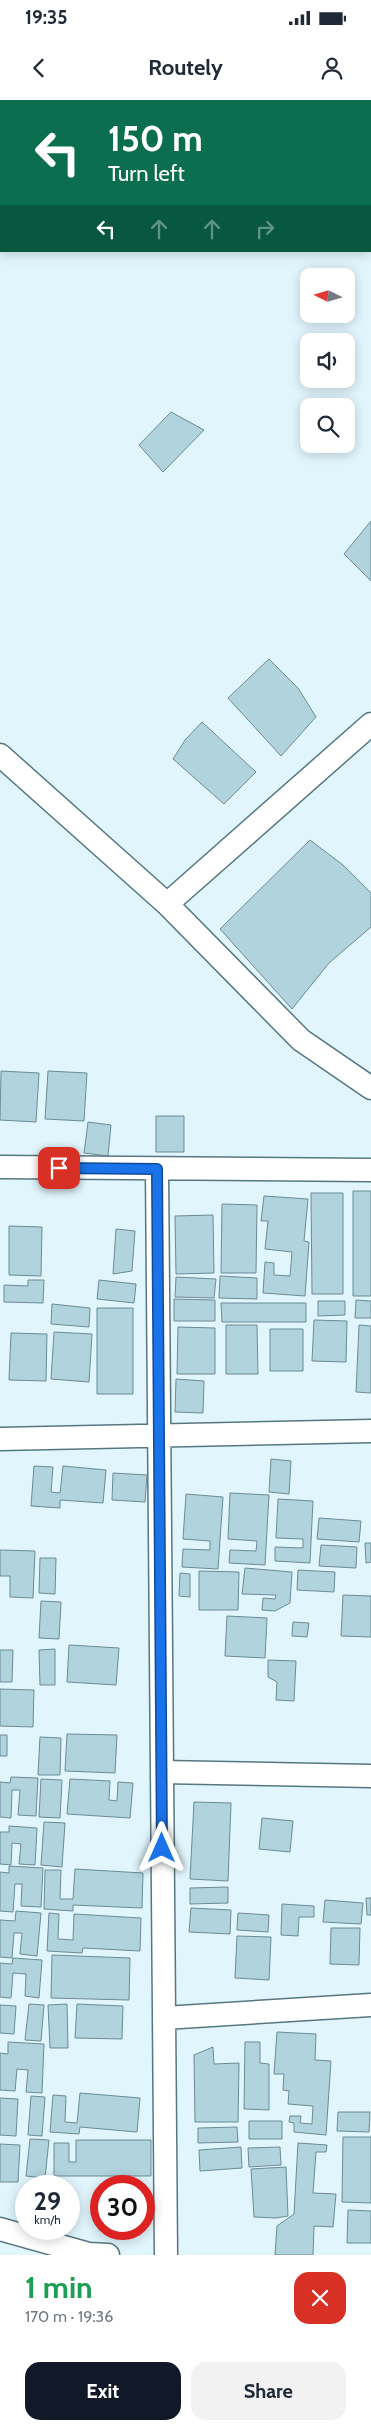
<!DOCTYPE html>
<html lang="en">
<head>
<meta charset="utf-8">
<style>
	body { margin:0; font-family:Cabin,sans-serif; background:#f2f2f3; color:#1f2937; height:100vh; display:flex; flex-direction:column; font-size:19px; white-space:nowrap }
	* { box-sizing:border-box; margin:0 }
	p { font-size:16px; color:#747a83 }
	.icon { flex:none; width:28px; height:28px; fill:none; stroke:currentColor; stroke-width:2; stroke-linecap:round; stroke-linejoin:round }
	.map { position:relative; height:2155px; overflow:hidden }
	.sheet { display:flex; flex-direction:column; background:#fff; flex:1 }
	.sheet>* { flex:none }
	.guide { position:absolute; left:0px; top:0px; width:371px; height:152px; box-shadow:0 2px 12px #0003; background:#0b6e4f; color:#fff; overflow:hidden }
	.needle { width:32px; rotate:275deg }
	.tools { position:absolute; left:300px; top:168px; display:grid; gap:10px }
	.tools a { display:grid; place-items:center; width:55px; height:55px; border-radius:10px; background:#fff; box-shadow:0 2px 12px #0003; font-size:25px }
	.speed { position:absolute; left:15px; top:2075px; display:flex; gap:10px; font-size:25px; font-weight:700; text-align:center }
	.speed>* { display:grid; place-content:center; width:65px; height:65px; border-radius:50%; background:#fff; box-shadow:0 2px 12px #0003; line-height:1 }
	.speed small { font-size:12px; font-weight:400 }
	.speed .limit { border:8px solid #d22; background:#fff; color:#111 }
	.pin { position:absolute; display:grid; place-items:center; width:42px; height:42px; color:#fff; margin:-21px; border-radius:10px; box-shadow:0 2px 8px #0006 }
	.me { position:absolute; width:55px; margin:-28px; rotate:0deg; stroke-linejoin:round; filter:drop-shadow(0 0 4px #0008) }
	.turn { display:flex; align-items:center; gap:18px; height:105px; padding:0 25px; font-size:22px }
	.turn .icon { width:65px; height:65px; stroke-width:2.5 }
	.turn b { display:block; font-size:35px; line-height:42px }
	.lanes { display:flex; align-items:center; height:48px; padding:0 25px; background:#0003; justify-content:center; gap:25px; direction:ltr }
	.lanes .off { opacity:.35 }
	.round { display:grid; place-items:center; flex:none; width:52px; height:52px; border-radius:15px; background:#f2f2f3 }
	.head { display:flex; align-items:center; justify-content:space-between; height:85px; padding:0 25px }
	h1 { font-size:30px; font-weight:700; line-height:38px; color:#1e9e55 }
	.primary-button { display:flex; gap:10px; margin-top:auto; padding:10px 25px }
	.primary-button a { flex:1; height:58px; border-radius:15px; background:#111827; color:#fff; font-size:20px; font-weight:700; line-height:58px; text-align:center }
	.primary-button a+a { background:#f2f2f3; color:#1f2937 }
	.status { display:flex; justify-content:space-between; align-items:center; height:35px; padding:0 25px; background:#fff; direction:ltr }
	.status svg { height:14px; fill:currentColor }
	header { display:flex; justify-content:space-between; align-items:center; height:65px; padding:0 25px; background:#fff; font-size:22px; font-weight:700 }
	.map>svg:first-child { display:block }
</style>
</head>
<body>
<div class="status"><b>19:35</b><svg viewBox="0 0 49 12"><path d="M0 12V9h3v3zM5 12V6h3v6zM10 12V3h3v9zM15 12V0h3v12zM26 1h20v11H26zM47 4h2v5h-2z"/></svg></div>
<header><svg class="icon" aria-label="back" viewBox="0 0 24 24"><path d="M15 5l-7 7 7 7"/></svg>Routely<svg class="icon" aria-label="person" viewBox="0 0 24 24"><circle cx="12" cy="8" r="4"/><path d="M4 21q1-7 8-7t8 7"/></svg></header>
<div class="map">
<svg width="371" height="2155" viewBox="0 0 371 2155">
	<rect width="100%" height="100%" fill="#e1f5fc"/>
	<path fill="#b0d3dd" stroke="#6b8b95" d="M171,312L204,330L163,372L139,345Z
		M371,421V481L344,454Z
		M269,559L298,588L316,617L281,656L228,598Z
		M202,622L256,672L224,704L173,659L185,640Z
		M310,740L343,765L371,793V827L329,863L292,909L220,829Z
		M1,971L39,973L36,1022L0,1020Z
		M48,971L87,973L84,1021L45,1019Z
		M156,1016H184V1052H156Z
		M88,1022L111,1025L108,1056L84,1053Z
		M353,1091H371V1196H353Z
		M311,1093H343V1194H312Z
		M264,1096L308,1099L304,1141L309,1142L305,1196L263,1193L265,1162L274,1163V1175L290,1176L292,1152L265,1149L268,1121H261Z
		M222,1104L257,1105L256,1173H221Z
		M213,1115L214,1173L176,1174L175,1116Z
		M9,1126L42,1127L41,1176L9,1175Z
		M116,1129L135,1131L132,1171L113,1174Z
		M220,1176L257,1178V1199L219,1198Z
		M176,1177L216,1179L214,1198L175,1197Z
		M28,1180H44L43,1203L4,1202V1185L28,1186Z
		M99,1180L136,1184L134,1203L97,1199Z
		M174,1199L215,1200V1221H174Z
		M356,1200L371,1201V1218H355Z
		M318,1201H345V1215L318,1216Z
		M221,1203H306V1222H222Z
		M52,1204L90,1208L89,1227L51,1224Z
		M97,1208H133V1294H97Z
		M314,1220L347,1221L346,1262L312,1261Z
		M226,1225H257L258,1274H226Z
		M359,1225L371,1226V1293L356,1292Z
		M178,1227L215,1228V1274H177Z
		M270,1229H303V1271H270Z
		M54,1232L92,1234L89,1282L51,1279Z
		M11,1233L47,1234L46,1281L9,1280Z
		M176,1279L204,1281L203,1313L175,1312Z
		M271,1359L291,1361L289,1394L269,1392Z
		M34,1366L53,1367L51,1392L60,1393L63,1366L106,1370L103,1403L60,1400V1408L31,1406Z
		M113,1373L147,1375L145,1402L112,1400Z
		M230,1393L269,1395L265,1465L229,1463L230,1450L256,1451L257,1441L228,1439Z
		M186,1394L223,1397L218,1469L182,1467L183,1449L210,1450V1441L183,1439Z
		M278,1399L313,1401L310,1463L275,1461V1447L303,1448V1439L276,1438Z
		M319,1418L361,1421L359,1442L317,1439Z
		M365,1443H371V1462L366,1463Z
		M321,1445L357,1447L356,1468L319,1466Z
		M0,1450L35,1451L33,1498L10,1497V1476H0Z
		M40,1458H56L55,1494L39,1493Z
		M245,1468L292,1472L290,1503L275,1511L262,1510L263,1498L275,1499L276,1495L242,1494Z
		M298,1470L335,1472L334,1492L297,1490Z
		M199,1471L239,1472L238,1510H199Z
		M180,1473L190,1474V1497L179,1496Z
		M343,1495L371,1496V1537L341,1536Z
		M41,1501L61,1502L59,1539L39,1538Z
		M227,1516L267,1518L265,1558L225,1556Z
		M293,1522L309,1523L307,1537L292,1536Z
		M69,1545L119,1548L116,1585L67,1582Z
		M55,1549V1585H40L39,1550Z
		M0,1550H13L12,1582H0Z
		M268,1560L296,1561L294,1601L276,1600L277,1582L268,1577Z
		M0,1589L34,1590L33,1627L0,1626Z
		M67,1634L117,1635L115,1673L65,1671Z
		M0,1635H7V1656H0Z
		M40,1637L61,1638L60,1675H38Z
		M11,1677L38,1678L36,1716L18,1715L20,1690H12L11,1718L0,1717V1682L10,1683Z
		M41,1679L62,1680L60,1718L39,1717Z
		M70,1679L110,1681L109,1700L117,1701L118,1682L133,1683L130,1718L67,1714Z
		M194,1702L231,1703L228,1781L190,1779Z
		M262,1718L293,1721L290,1752L259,1749Z
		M44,1722L65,1723L62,1767L41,1765Z
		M9,1726L37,1728L35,1765L19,1764L21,1744L12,1743L11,1765L0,1764V1732H9Z
		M9,1766L43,1768L41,1807L21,1806L22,1784H15L13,1812L0,1811V1772L9,1773Z
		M75,1769L143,1773L142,1808L73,1805V1811L44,1809L45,1770H61L60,1799H73Z
		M228,1787V1803L190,1804V1788Z
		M366,1798H371V1815H367Z
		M325,1800L363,1803L361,1824L323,1822Z
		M282,1804L314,1806V1817H299L298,1836L281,1835Z
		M191,1808L231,1810L230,1834L189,1832Z
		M16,1811L41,1813L37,1856L20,1854L22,1833H14L12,1858L0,1857V1820L15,1821Z
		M49,1813L59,1814L58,1839L73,1840L74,1814L141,1818L140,1851L83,1848L82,1853L47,1851Z
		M238,1813L269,1815L268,1832L237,1830Z
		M331,1828H360L359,1865L330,1864Z
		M237,1836L271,1837L269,1880L235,1878Z
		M52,1855L130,1858L129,1900L51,1898Z
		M13,1858L42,1860L39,1898L25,1896L26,1874L13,1873L11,1898L0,1897V1863L12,1864Z
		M29,1904L44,1905L41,1941L25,1940Z
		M67,1904L68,1948H50L48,1905Z
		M77,1904L123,1906L122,1939L75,1938Z
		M0,1905L16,1906L14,1934L0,1933Z
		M277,1932L316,1934L315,1960L331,1961L326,2035L294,2032V2023L289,2022L290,2016H301L300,2023L312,2024L313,2006L288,2004L289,1991L283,1990L284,1974H274Z
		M8,1942L44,1944L42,1993L26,1992L28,1970L17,1969L15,1991L0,1990V1953L8,1954Z
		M245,1942H260V1963L269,1964V2010L244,2009Z
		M213,1947L214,1964L239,1963L238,2022H195L194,1955Z
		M80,1993L140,1998L137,2032L80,2027L79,2034L50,2032L53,1995L66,1996L65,2022L77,2023Z
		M31,1996L45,1997L42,2036L28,2035Z
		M0,1998L18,1999L16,2036L0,2035Z
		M338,2012H370L369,2032L337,2031Z
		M249,2021H282V2039H249Z
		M237,2027L238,2042L198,2043V2028Z
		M343,2037H371V2103L342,2102Z
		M30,2039L49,2040L45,2078L26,2076Z
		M76,2040H151V2076H54V2043H69V2062H76Z
		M298,2043L327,2045L326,2052H316L313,2093L336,2094L333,2127L314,2126L313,2155H275L277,2126L294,2114Z
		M0,2044L20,2045L18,2082H0Z
		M241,2047L242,2068L200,2071L199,2050Z
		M280,2047L281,2065L249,2067L248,2048Z
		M286,2067L288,2116L276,2118L254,2117L251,2069Z
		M348,2110L371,2111V2143H347Z"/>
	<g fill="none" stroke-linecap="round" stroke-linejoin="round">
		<g stroke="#577780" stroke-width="25">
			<path id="minor" d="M0,655L167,804L301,940L371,988
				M167,804L371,624
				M0,1067L371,1070
				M157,1069L166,2155
				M0,1339L371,1331
				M162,1672L371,1676
				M164,1918L371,1905
				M0,2129L89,2154L108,2155"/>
		</g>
		<use href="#minor" stroke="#fff" stroke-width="22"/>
	</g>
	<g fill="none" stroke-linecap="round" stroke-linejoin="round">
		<g stroke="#114b97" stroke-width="12">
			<path id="route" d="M59,1068L157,1069L162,1748"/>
		</g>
		<use href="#route" stroke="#1a73e8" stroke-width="9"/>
	</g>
</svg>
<div class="tools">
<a><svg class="needle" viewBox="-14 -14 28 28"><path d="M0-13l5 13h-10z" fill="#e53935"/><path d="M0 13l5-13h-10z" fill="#747a83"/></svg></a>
<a><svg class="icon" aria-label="sound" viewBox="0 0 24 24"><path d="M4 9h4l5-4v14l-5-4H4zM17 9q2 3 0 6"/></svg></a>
<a><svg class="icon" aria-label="search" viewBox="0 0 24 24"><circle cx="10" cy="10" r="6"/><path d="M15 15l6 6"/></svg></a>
</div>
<div class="speed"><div>29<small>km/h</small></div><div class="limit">30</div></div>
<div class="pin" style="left:59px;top:1068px;background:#d93025"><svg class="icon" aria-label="arrive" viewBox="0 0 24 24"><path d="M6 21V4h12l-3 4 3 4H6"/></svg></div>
<svg class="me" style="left:162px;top:1748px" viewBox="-20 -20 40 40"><path d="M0-17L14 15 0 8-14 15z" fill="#1a73e8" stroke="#fff" stroke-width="4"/></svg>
<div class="guide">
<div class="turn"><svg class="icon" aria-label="left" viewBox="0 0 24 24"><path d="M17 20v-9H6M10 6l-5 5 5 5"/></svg><div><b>150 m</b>Turn left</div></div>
<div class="lanes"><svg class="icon" aria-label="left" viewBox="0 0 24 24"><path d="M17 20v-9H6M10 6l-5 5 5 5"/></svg><svg class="icon off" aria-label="ahead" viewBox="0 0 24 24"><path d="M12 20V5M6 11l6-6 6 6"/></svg><svg class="icon off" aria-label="ahead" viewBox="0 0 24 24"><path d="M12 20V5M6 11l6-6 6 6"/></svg><svg class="icon off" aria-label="right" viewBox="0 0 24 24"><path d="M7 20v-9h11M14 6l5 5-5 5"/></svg></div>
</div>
</div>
<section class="sheet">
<div class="head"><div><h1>1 min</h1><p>170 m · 19:36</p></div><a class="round" style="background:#d93025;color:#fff"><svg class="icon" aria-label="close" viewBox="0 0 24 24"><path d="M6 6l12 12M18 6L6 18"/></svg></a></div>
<div class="primary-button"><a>Exit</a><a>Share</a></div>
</section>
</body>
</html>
